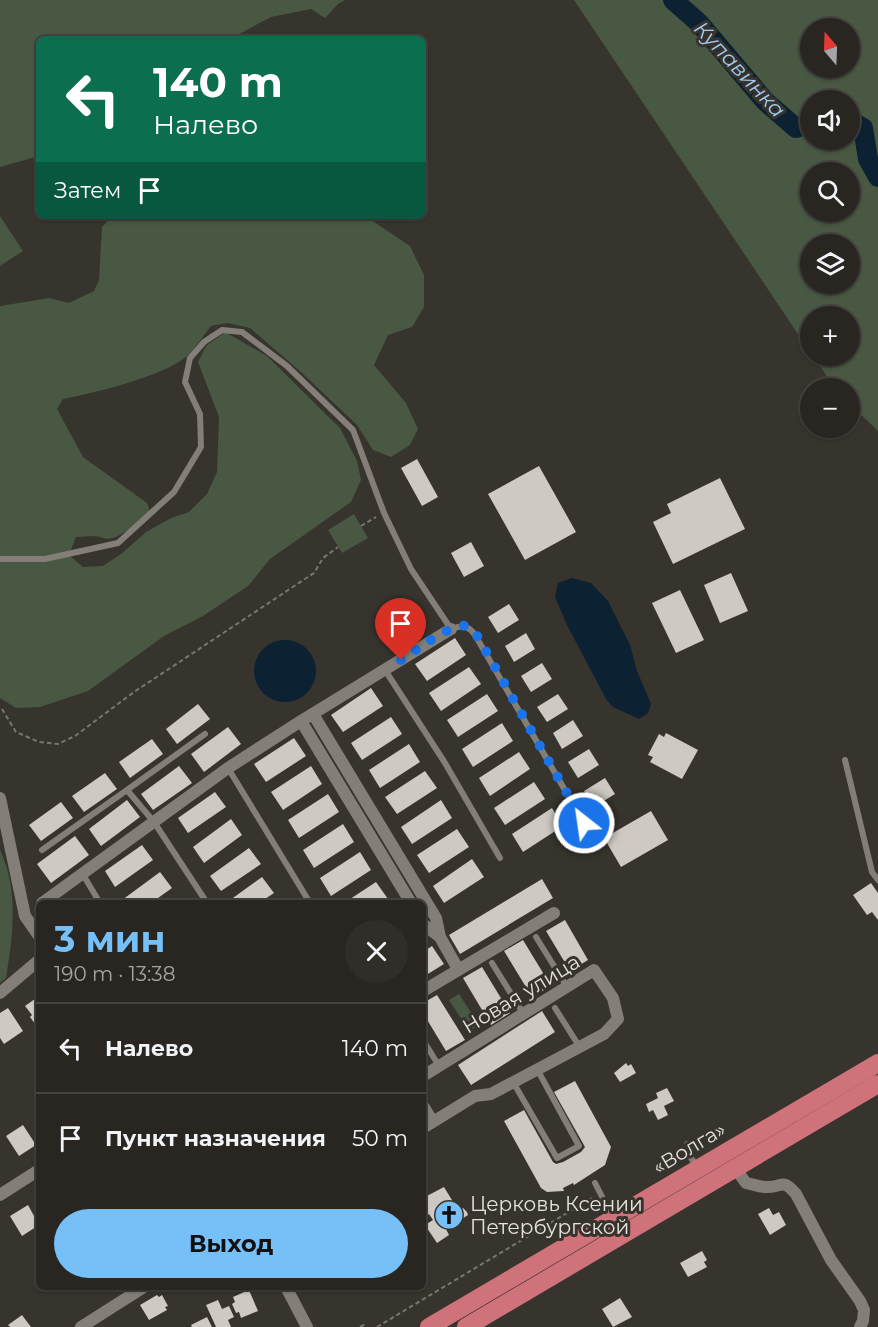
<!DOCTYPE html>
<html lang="ru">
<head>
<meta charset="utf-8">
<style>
	body { margin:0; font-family:Montserrat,sans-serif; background:#312e2a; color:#f1f3f6; height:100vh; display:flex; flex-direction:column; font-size:22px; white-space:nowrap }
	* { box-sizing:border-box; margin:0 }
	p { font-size:20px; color:#a5a5a5 }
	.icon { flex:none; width:33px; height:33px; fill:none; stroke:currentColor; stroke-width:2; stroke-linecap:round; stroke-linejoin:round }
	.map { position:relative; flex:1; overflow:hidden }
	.sheet { position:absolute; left:36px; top:900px; width:390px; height:390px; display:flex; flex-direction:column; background:#292622; border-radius:9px; box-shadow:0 2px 4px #0004,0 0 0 2px #454340 }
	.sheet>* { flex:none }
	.guide { position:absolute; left:36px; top:36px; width:390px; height:183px; border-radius:9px; box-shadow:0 2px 4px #0004,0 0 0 2px #454340; background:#0b6e4f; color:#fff; overflow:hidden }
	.needle { width:39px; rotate:341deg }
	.fabs { position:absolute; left:800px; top:18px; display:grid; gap:12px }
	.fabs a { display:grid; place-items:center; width:60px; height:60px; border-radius:50%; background:#292622; box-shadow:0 2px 4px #0004,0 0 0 2px #454340; font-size:30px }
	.pin { position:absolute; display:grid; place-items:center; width:51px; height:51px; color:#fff; margin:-62px -26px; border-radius:50% 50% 50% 0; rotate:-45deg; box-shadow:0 0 6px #0007 }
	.pin .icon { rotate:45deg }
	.me { position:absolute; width:66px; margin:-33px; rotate:330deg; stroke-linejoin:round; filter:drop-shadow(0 0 4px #0008) }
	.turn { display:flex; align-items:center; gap:21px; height:126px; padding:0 18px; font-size:27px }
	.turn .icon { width:78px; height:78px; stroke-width:2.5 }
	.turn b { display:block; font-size:42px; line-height:51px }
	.then { display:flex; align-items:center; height:57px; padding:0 18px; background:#0003; gap:12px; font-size:22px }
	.round { display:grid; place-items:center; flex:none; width:63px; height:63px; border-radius:32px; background:#312e2a }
	.summary { display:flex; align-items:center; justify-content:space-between; height:102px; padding:0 18px }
	h1 { font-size:36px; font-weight:700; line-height:45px; color:#77bff7 }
	.action { display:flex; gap:12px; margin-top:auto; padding:12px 18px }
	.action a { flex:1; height:69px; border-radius:36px; background:#77bff7; color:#111; font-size:24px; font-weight:700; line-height:69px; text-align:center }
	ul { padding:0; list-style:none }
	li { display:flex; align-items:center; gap:18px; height:90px; padding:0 18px; border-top:2px solid #454340 }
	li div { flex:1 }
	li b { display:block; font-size:22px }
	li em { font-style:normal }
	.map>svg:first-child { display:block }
</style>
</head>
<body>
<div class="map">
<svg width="878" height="1327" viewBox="0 0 878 1327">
	<rect width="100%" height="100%" fill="#37332d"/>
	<path fill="#485842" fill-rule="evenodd" d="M0,0H345L338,4L325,18L311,9L271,17L230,39H39V156L0,167Z
		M574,0H878V431L849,403V388H835L813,356H849V316H810V352ZM849,28V68H810V28ZM849,100V140H810V100ZM849,172V212H810V172ZM849,244V284H810V244Z
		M0,216L23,251L0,266Z
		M112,216H365L410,246L424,275V307L412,327L388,335L374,365L406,403L418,429L410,445L391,457L373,450L357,425L302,373L250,328L227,323L211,326C203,336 196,347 187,356C164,376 95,393 63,399L57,409L83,457L147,503L150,512L137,525L116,537L108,539L95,536L76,537L69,555L83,567L103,566L121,554L146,532L171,518L189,512L207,494L217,472L219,417L198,362L206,346L225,332L267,356L340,428L357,461L361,480L351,502L270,559L248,586L203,616L164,636L88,691L40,707L16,708L0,698V306L49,298L69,303L94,291L99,280L102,227Z
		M354,514L368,538L342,553L328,530Z
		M0,850C19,890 13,936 6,978L0,983Z
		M459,994L479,1025L469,1031L449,1000Z"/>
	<path fill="#0c2132" d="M572,578L591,583L608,601L630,645L637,671L651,704L648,713L639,719L613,707L606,699L567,625L555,597L558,583Z
		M254 671a31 31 0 1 1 62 0a31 31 0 1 1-62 0Z"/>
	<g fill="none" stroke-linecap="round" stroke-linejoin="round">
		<path stroke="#0c2132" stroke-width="20" d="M673,0L699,23L765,101L796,128L810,124
			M849,120L863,128L868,159L878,177"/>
	</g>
	<path fill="#cec9c2" d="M417,459L438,497L422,506L401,468Z
		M539,466L576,532L525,560L488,494Z
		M720,478L745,529L673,564L653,522L671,513L667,504Z
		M471,542L484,566L464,577L451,553Z
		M731,573L748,611L720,623L704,585Z
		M680,590L704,640L676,653L652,603Z
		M509,604L519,620L498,633L488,617Z
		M526,633L535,649L514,662L505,646Z
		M455,638L466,655L427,681L415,664Z
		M542,663L552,679L531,692L521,676Z
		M469,667L481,684L441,711L429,693Z
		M371,688L383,706L343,732L331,715Z
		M487,694L498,711L458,737L447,720Z
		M558,694L568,709L547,722L537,707Z
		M198,704L210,719L177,744L166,729Z
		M391,717L402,734L362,760L351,743Z
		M573,720L583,736L562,749L553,733Z
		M502,723L513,741L473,767L462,749Z
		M228,727L241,744L204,772L191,754Z
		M666,733L698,750L682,779L650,762L653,757L648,755L659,734L664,737Z
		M294,738L306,756L266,782L254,764Z
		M152,739L163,754L130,778L119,762Z
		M409,744L420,762L380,788L369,770Z
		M589,749L599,765L578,778L568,762Z
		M519,752L530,769L490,796L479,778Z
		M179,766L192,783L153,810L141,794Z
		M311,766L322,784L283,810L271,792Z
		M425,771L437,788L397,814L385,797Z
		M105,773L117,789L84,812L72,796Z
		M605,778L615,794L594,807L584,791Z
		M534,782L545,799L505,825L494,808Z
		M215,792L226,807L188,833L178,818Z
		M328,794L339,812L299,838L288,820Z
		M127,800L140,817L101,846L89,829Z
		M441,800L452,818L412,844L401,827Z
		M61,802L73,818L41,841L29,825Z
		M552,808L563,826L523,852L512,834Z
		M651,811L668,840L621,867L604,838Z
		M231,819L242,835L204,863L193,847Z
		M343,824L354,842L314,868L303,850Z
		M457,829L469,847L429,873L417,855Z
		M75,836L89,855L51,883L37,864Z
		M142,845L153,860L115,887L105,871Z
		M249,848L261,864L221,891L210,876Z
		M360,852L371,870L331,896L320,878Z
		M472,859L484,877L444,903L433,886Z
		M160,872L172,888L151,903H124L122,900Z
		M262,877L274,893L259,903H226Z
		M542,879L553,898L460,954L449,935Z
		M376,882L388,899L382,903H344Z
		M871,883L878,893V920L872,912L867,915L853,895Z
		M565,920L588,960L570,971L546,931Z
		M523,940L551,986L532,997L504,951Z
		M432,946L444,964L423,977V952Z
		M482,967L510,1013L491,1025L463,978Z
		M437,995L465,1040L446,1051L423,1013V1003Z
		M39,996V1027L38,1028L30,1017L32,1015L25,1006Z
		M8,1008L23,1031L4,1044L0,1038V1013Z
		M542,1011L555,1032L471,1085L458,1065Z
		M626,1063L628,1066L631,1064L636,1073L620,1082L614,1073Z
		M575,1081L611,1147L605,1165L574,1185L573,1183L563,1188L564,1191L547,1192L541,1188L504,1121L524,1110L553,1162L556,1164L563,1162L581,1152L585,1147L554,1092Z
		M667,1088L674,1101L664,1106L668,1115L658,1120L653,1110L649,1112L646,1104L658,1098L656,1093Z
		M23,1125L36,1145L19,1156L6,1136Z
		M444,1187L458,1210L463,1208L467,1212L468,1215L446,1229L449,1235L437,1243L425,1225L433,1220L429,1214L425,1217L423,1213L425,1205L423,1198Z
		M28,1205L39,1225L22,1236L10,1216Z
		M769,1208L773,1215L779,1212L786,1225L770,1235L758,1214Z
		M702,1251L707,1260L704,1262L707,1267L688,1277L680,1263Z
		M249,1290L258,1311L241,1318L239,1312L236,1313L232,1304L235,1302L233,1297Z
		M157,1295L159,1297L162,1295L168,1306L165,1307L167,1310L149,1320L140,1305Z
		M620,1298L632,1317L613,1327L602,1309Z
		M218,1300L222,1309L229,1306L234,1317L228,1320L231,1327H216L206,1305Z
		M22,1315L31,1327H10L8,1325Z
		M207,1317L212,1327H192L191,1325Z"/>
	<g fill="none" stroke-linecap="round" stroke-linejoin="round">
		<path stroke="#797670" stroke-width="2" stroke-dasharray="4.5 3" stroke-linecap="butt" d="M361,526L376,517
			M2,709L16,732L39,742L58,744L75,736L134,692L314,573L323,558L338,547
			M360,1327L364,1325L366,1327
			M377,1327L592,1198"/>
		<path stroke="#837e78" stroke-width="6" d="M0,559H45L118,543L174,492L201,447L200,414L185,382L190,358L204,342L222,330L242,332L287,366L353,430L384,513L411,569L451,629C462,625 468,625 475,635L584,823
			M385,670L445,763L500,858
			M205,734L127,790L154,822L207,903
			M845,760L872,872L878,880
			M228,768L310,903
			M42,850L127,790
			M82,873L100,903
			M536,937L567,987
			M492,963L523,1013
			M555,1008L579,1046
			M423,1040L439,1066
			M513,1082L557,1158L579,1146L537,1069
			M687,1144L689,1155L698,1168
			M595,1183L613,1218"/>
		<path stroke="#837e78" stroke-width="12" d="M313,714L436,918L440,937L458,969
			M301,721L411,903
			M0,798L25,916L39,936
			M42,903L228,768L301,721L451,629
			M423,924L440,937
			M423,991L554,913
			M0,993L39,960
			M423,1076L594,970L613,998L618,1019L604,1034L491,1094L475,1096L423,1128
			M423,1106L433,1122
			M735,1168L746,1183C752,1184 759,1187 766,1187C783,1188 781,1177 796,1194L831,1260L860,1301L864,1310L863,1321L860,1327
			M0,1195L39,1170
			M286,1287L307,1327
			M81,1327L144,1287"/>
		<path stroke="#d0727a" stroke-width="18" d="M429,1327L878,1063
			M466,1327L878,1084"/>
	</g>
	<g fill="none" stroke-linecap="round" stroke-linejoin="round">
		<path stroke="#1a73e8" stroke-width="10" stroke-dasharray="0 18" d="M401,660C414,652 456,619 469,627C470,628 475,634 476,634L584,823"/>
	</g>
	<defs>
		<g id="church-disc" transform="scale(1.5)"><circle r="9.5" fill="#77bff7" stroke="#37332d"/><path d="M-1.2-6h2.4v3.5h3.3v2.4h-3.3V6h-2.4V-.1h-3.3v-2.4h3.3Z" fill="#111"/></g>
	</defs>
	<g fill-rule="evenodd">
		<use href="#church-disc" x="449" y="1215"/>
	</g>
	<g text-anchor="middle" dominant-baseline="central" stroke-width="6" stroke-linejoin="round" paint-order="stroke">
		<g font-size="20" fill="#e6e3df" stroke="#37332d">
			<text transform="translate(521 994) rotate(-31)">Новая улица</text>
			<text transform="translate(689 1148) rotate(-31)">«Волга»</text>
		</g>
		<g font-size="20" fill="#e6e3df" stroke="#37332d" text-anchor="start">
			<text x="470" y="1204">Церковь Ксении<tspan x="470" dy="23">Петербургской</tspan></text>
		</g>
		<g font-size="21" font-style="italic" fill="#a1cef6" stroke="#37332d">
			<text transform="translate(740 69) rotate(47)">Купавинка</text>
		</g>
	</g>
</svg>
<div class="fabs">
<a><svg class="needle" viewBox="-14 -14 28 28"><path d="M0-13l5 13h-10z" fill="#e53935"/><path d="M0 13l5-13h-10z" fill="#a5a5a5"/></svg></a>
<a><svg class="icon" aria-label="sound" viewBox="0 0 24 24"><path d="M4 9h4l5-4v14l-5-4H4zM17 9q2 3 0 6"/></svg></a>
<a><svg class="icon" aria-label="search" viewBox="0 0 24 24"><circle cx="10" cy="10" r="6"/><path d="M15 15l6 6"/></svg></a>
<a><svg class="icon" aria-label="layers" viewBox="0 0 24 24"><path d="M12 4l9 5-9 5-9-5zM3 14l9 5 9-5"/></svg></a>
<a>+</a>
<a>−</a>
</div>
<div class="pin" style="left:401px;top:660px;background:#d93025"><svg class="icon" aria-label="arrive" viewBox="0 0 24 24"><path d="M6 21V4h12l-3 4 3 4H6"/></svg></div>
<svg class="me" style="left:584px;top:823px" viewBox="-20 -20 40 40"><circle r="17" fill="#1a73e8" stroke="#fff" stroke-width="3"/><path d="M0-11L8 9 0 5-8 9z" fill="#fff"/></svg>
<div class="guide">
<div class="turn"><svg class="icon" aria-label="left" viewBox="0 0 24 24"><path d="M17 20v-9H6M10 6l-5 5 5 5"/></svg><div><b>140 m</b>Налево</div></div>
<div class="then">Затем<svg class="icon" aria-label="arrive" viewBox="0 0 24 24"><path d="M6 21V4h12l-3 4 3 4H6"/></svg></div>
</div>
<section class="sheet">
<div class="summary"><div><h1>3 мин</h1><p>190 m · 13:38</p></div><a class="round"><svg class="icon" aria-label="close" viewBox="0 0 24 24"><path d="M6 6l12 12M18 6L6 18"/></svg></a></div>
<ul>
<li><svg class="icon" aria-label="left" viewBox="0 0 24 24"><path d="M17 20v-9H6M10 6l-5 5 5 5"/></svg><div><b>Налево</b></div><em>140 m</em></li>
<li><svg class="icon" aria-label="arrive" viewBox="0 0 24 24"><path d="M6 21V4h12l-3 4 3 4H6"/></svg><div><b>Пункт назначения</b></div><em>50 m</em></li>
</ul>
<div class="action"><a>Выход</a></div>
</section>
</div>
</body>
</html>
